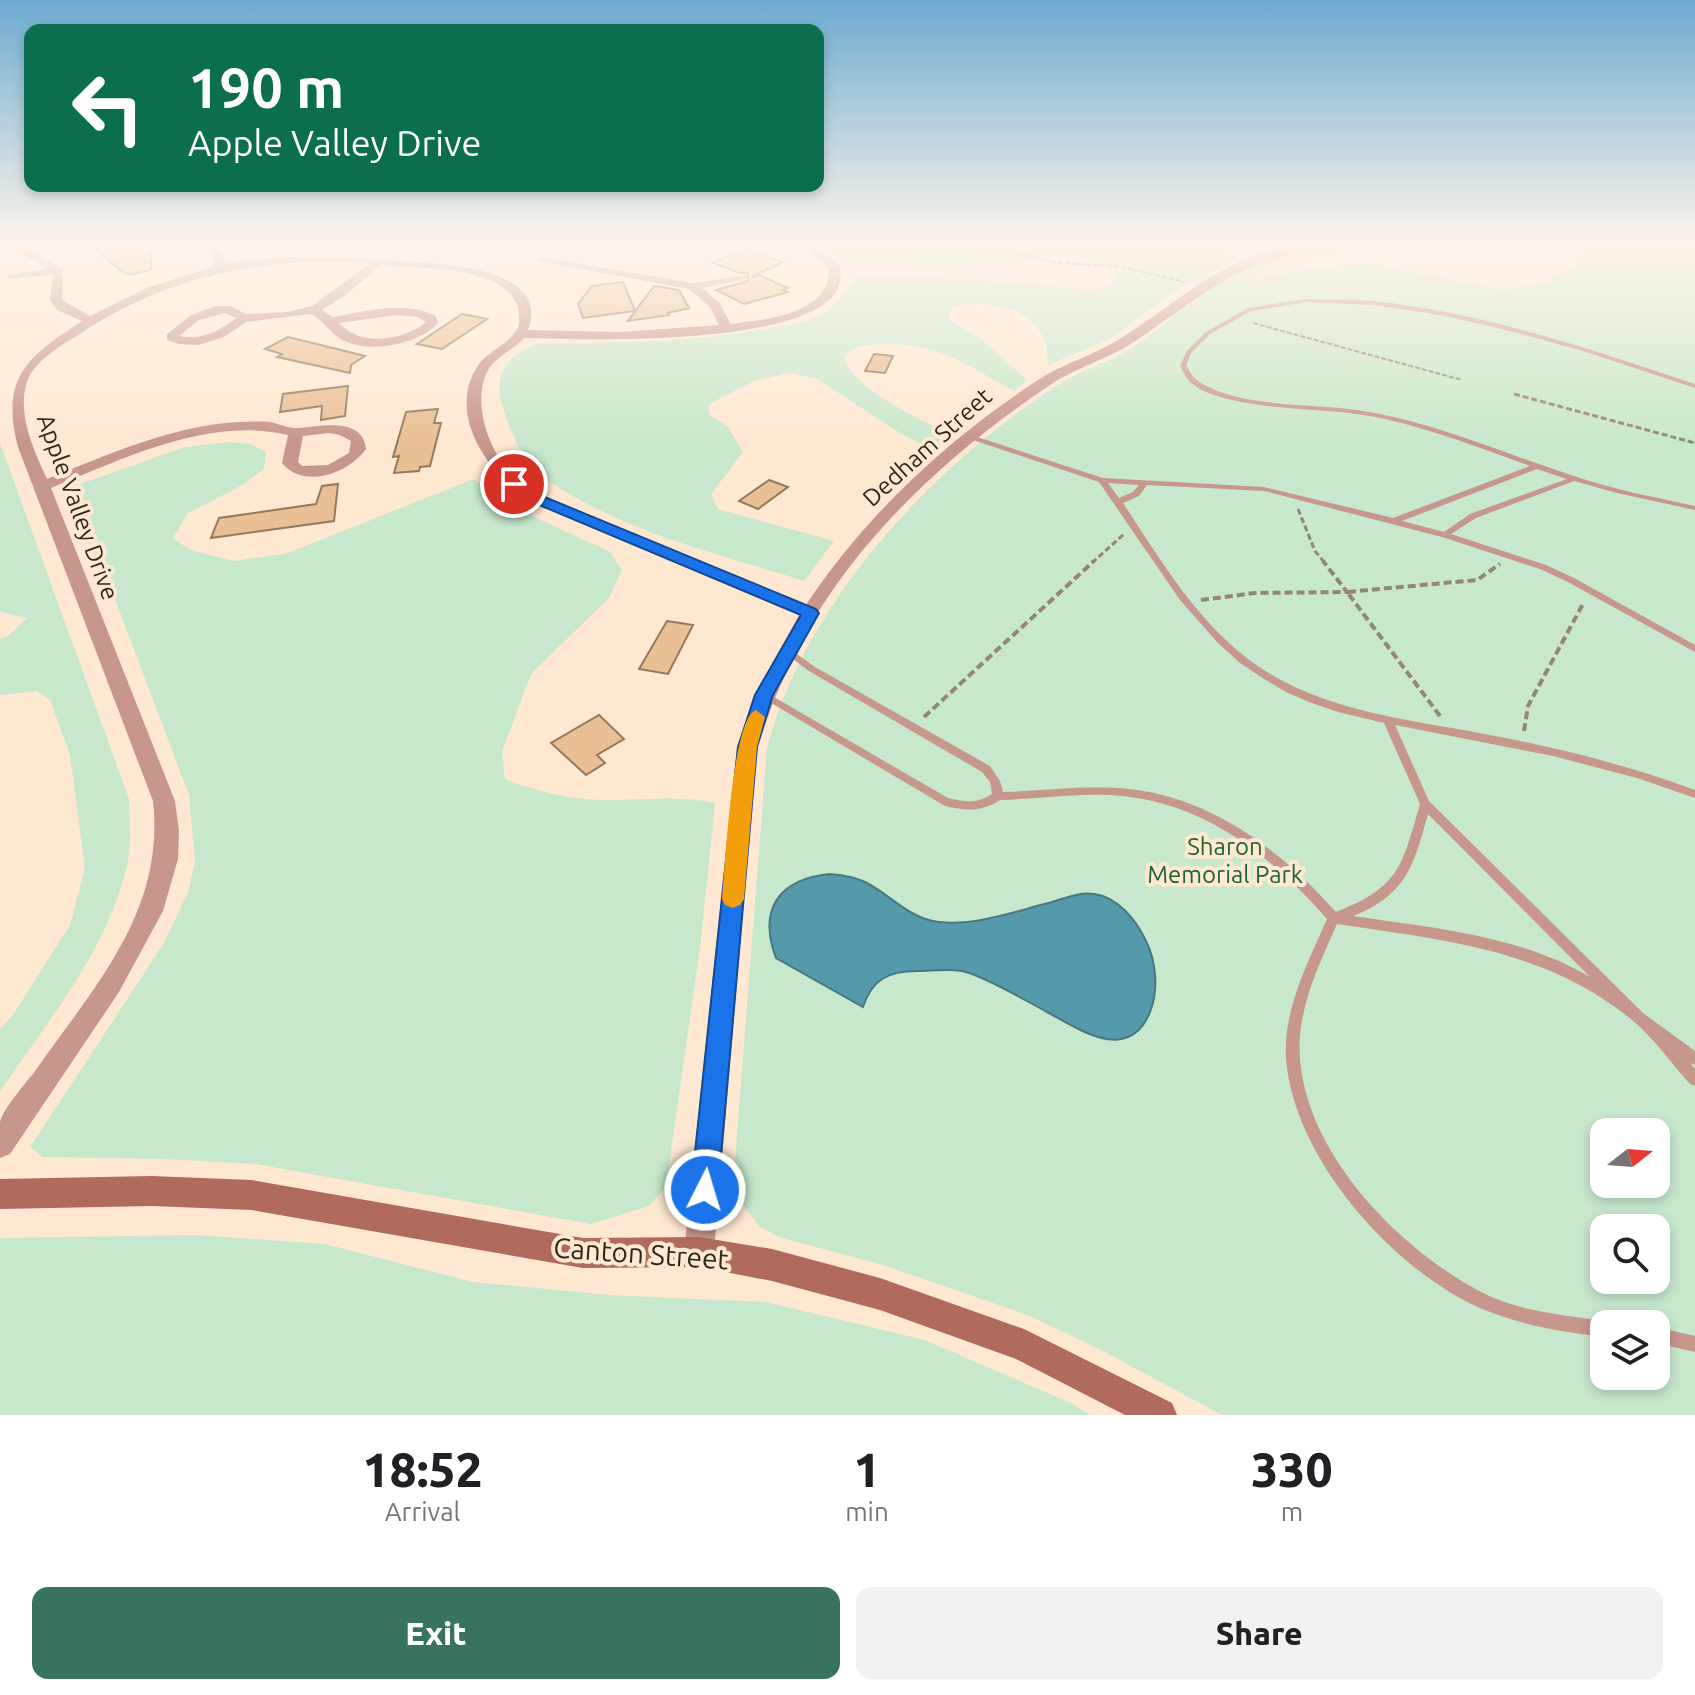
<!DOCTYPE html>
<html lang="en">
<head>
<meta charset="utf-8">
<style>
	body { margin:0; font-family:Ubuntu,sans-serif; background:#f2f2f2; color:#202124; height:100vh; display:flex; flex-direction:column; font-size:30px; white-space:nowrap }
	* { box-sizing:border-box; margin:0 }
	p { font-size:26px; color:#757577 }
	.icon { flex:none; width:44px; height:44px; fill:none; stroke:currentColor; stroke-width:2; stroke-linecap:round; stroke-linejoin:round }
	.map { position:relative; height:1415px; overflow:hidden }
	.details { display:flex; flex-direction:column; background:#fff; flex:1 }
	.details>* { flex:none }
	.banner { position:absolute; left:24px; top:24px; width:800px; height:168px; border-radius:16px; box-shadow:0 4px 12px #0003; background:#0b6e4f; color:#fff; overflow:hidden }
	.needle { width:52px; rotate:73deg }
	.fabs { position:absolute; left:1590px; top:1118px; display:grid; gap:16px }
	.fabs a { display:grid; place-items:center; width:80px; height:80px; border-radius:16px; background:#fff; box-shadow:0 4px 12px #0003; font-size:40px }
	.pin { position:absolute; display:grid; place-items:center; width:68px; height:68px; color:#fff; margin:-34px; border:4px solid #fff; border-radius:50%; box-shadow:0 2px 8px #0007 }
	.me { position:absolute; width:88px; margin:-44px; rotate:5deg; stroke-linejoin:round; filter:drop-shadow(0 0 6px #0008) }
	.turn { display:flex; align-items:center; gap:28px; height:168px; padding:0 32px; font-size:36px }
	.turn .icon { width:104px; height:104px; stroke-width:2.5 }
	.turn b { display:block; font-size:56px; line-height:68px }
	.eta { display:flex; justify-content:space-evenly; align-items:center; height:136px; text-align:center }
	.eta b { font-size:48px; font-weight:800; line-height:56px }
	.primary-button { display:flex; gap:16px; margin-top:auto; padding:16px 32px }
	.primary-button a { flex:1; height:92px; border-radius:16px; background:#38735d; color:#fff; font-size:32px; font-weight:800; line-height:92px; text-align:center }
	.primary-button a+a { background:#f2f2f2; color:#202124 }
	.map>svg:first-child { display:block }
</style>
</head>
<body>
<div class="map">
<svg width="1695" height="1415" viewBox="0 0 1695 1415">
	<rect width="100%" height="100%" fill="#ffe8d2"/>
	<path fill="#c7e8cc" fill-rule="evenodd" d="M823,246H1214L1239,258L1178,289L1108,340L1048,365C1047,357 1048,347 1044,339C1029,305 985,300 953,306L949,314L950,320L981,339L1027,380L1014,391C992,379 970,365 947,355C924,345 862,335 845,356C847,387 926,422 951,435L934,450L900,433L817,379L790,373L754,381L709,404V414L728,427L743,452L711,494L718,509L834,541L804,581C722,555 631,534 558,487C550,482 539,477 533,470C520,452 507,425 502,404C493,374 509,354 536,344C614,342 693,343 770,328C785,325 803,323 818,316C835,308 846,292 856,277L966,279L1091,290L1108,287L1118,275L1093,260L1072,257L971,263L844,262Z
		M1306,246H1390L1280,262L1245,281L1310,269L1370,263L1502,290L1544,284L1586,258L1582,246H1695V1415H1222L1105,1352L1030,1316L886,1266L779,1237L759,1226L745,1208L737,1186L735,1160L767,748C805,602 932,467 1056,386C1081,370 1111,362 1136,345C1170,323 1197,291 1232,272C1255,259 1281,253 1306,246ZM1604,1132H1656V1184H1604ZM1604,1228H1656V1280H1604ZM1604,1324H1656V1376H1604Z
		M230,442L249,444L266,452L264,469L239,487L188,513L173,538L190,550L235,561L288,553L474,479L496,499L610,552L622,570L609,598L531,674L502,752L505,779C531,789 556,796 584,799C628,803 672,793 715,803L700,949L666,1187L649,1206L591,1224L255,1164L163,1159L43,1157L30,1147L164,943L188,892L195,862L189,795L116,602L63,490L185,447Z
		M0,443L129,799C129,819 132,841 128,861C110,947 49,1020 0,1091V1029L13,1015L70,925L85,868L70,755L50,700L37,691L0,695V639L8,636L27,618L0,612Z
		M196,1235L325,1244L473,1282L609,1295L766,1302L925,1340L1071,1403L1090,1415H0V1238Z"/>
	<path fill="#549aab" stroke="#4a7880" stroke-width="2" d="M830,874C841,875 855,877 865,882C891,895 909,919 939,922C977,926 1016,911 1052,902C1066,898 1079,892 1094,894C1118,897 1136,920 1146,941C1156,961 1159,990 1150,1012C1129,1064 1080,1030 1047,1012C1023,999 998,984 972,974C955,967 934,971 917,971C889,971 872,979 863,1007L776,958C758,910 778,879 830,874Z"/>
	<path fill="#eabf94" stroke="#92795f" stroke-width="2" d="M92,246H151V270L133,274L124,273Z
		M746,250L783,262L752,277L759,275L788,288L783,290L788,292L744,304L716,290L748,281V273H739L712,262Z
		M623,282L635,311L583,318L578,304L592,286Z
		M654,286L679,290L689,308L668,313L669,315L628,321Z
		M462,314L487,319L442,349L417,344Z
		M288,337L365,356L351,365L350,373L277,357L282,354L265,349Z
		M874,354L893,356L885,373L865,371Z
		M348,386L345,416L321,420L322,406L280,412L283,394Z
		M438,409L434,423H441L430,466L420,467L419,471L394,473L399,456L393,457L406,412Z
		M769,480L788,487L758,509L739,501Z
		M338,484L334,521L211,538L219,518L316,504L322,486Z
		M667,621L693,625L668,674L639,669Z
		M599,715L624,739L597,755L605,763L586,775L551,743Z"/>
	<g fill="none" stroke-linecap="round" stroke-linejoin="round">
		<path stroke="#958575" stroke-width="2" stroke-dasharray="5 2" stroke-linecap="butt" d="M983,246L1059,263L1117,266L1185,282
			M1253,323L1462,380"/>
		<path stroke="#958575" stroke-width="3" stroke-dasharray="6 3" stroke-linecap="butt" d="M1514,394L1695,443
			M1298,509L1315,551L1325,563
			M1092,563L1124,534"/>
		<path stroke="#958575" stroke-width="4" stroke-dasharray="8 4" stroke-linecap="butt" d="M1201,600L1255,593L1347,592L1323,561
			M1440,716L1347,592L1477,580L1500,564
			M924,717L1094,561
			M1524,731L1528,706L1584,602"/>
		<path fill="#c7968c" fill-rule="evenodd" d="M1306,299C1329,300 1352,299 1374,301C1484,313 1591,349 1695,384V388L1586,352L1518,333L1446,316L1373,305L1306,302L1251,311L1210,334L1191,353L1186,366C1190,371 1192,377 1197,380C1235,408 1311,403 1357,410C1431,421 1500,452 1571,475C1611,489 1654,497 1695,506V510L1617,493L1574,481L1476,518L1451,534L1546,565L1574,578L1695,645V652L1568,582L1540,569L1442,537L1264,491L1147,485L1139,496L1123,503C1159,558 1195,618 1248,659C1320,713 1410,719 1495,736C1563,749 1630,766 1695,790V798L1637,778L1553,756L1395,725L1429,801L1643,1013L1695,1051V1065L1690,1063L1695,1069V1086L1690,1084C1671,1063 1654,1038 1632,1020C1546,949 1443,940 1337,924C1319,965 1296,1011 1300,1058C1307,1156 1401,1251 1485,1294C1523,1312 1564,1315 1604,1321L1610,1324H1604V1337C1559,1331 1523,1326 1480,1308C1392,1269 1293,1157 1286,1058C1283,1010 1308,962 1327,919C1273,857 1207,805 1123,796C1082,792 1041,799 1000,800C982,812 966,811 945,806L761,697L759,695L761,693H767L948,798C964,802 977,804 992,794L990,782L982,772L809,671L782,651L784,649H790L815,667L990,766L1000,781L1003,792C1041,791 1080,785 1119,788C1207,794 1279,848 1336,912C1400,887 1402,866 1420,804L1384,723L1338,712L1309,702L1286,692L1264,679L1240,663L1218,643L1180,600L1099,482L967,438L974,436L1103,478L1264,487L1393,518L1530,466C1483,449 1437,431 1389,420C1373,416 1356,414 1340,412C1303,409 1217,407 1190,382C1186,378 1183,371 1180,366L1187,351L1206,332L1248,308ZM1537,469L1567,479L1470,514L1444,532L1402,521ZM1108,483L1139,485L1133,492L1119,498ZM1428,814L1590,977C1519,935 1433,928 1353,916C1407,895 1414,864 1428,814Z
			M1656,1327L1695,1336V1352L1656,1343Z"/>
		<path fill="#c7968c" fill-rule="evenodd" d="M9,246H23L63,269L62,300L90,316L149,287L215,266L210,246H220L225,264C288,252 347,257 409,262C445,264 552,268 528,330L621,332L719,325L710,307L689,289L543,262L537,259L539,257L693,283L746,275V279L702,288L719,302L731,324C767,319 830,315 829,268L802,246H814L839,265C866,352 572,339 524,338C514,349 499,355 490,367C471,395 486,445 507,468C518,481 533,490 548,498L806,605C866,514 950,437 1041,378C1067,362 1097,354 1123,337C1178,302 1236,246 1305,246C1286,259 1251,265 1227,279C1192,299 1161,325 1126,347C1101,361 1074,369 1050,385C953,450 857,537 802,640C783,675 770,710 757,747L714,1252L710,1263L699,1267L688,1263L684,1252L737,747L757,691L799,615L536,504C493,480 445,418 477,367C487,351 509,345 517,329C521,322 519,312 517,305C502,264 416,269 381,265L347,294L322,310L333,317C368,311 403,300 436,316L438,323C419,344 373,353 347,342C332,337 325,321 311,314L246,322L224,337L198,345L179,344L167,340V334L191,315L216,306H230L246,314L288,312L312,306L369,264C264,255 166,276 78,335C59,347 32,362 26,385C18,417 34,450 47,479C107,455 173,425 240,422C249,422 260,421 270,422C280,424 290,429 300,428C322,426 363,417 366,449C349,473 304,490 282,463L288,435C209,416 123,459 51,488L175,801L179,831L178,859L163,911L119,992L10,1154L0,1158C0,1147 0,1133 0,1122C3,1108 29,1080 38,1067C97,983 165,910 153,801L18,447C0,377 27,357 82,321L57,310L50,300L53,275L8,279V275L48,269ZM225,313L236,318C220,331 200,341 179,336L199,320ZM397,315L418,317L426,322C403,341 360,347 339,323ZM329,433L340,435L351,441L349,453L328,465L302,466L298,462L303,436Z"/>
		<path fill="#b06b5e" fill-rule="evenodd" d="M152,1176L251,1180L583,1238L699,1237L772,1249L880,1278L1024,1329L1172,1403L1177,1415H1125L1016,1359L880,1310L772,1281L699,1267L583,1268L251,1210L152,1206L0,1209V1179Z"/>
	</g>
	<linearGradient id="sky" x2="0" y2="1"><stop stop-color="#6daad0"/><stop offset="0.55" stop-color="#fff5eb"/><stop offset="1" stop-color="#fff5eb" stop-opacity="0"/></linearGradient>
	<rect width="1695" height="444" fill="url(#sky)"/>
	<path fill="#1a73e8" stroke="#114b97" stroke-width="2" d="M514,479L547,498L816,609L819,613L773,695L757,747L718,1190L714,1199L705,1203L695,1199L691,1190L738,747L755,695L801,615L537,504L509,487L507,484Z"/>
	<path fill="#f59e0b" d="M756,710L765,717L757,747L744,899L740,905L733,908L725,905L722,899C725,870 732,717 756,710Z"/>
	<g text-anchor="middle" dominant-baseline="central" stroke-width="8" stroke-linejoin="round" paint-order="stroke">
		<g font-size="24" fill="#31271c" stroke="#ffe8d2">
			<text transform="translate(927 447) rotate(-42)">Dedham Street</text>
			<text transform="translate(78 507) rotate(70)">Apple Valley Drive</text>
		</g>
		<g font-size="24" fill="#1e6534" stroke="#ffe8d2">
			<text x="1225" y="846">Sharon<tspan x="1225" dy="28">Memorial Park</tspan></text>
		</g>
		<g font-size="28" fill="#31271c" stroke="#ffe8d2">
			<text transform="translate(641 1253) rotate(4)">Canton Street</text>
		</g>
	</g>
</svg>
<div class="fabs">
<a><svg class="needle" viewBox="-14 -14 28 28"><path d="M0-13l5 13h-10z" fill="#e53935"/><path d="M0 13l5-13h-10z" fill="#757577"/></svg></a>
<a><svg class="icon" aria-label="search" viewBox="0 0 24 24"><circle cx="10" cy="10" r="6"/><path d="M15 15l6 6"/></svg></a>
<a><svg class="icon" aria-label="layers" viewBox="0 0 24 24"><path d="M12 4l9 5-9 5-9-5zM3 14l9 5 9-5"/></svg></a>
</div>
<div class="pin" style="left:514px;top:484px;background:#d93025"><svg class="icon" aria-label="arrive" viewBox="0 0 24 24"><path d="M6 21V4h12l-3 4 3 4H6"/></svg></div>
<svg class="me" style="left:705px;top:1190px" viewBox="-20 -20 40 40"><circle r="17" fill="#1a73e8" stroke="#fff" stroke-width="3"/><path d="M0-11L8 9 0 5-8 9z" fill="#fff"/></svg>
<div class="banner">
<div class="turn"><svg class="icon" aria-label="left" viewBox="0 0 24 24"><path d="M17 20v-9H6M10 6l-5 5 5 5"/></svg><div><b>190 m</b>Apple Valley Drive</div></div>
</div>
</div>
<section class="details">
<div class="eta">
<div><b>18:52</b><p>Arrival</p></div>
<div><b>1</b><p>min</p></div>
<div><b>330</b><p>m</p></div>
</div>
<div class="primary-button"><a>Exit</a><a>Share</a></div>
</section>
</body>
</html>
